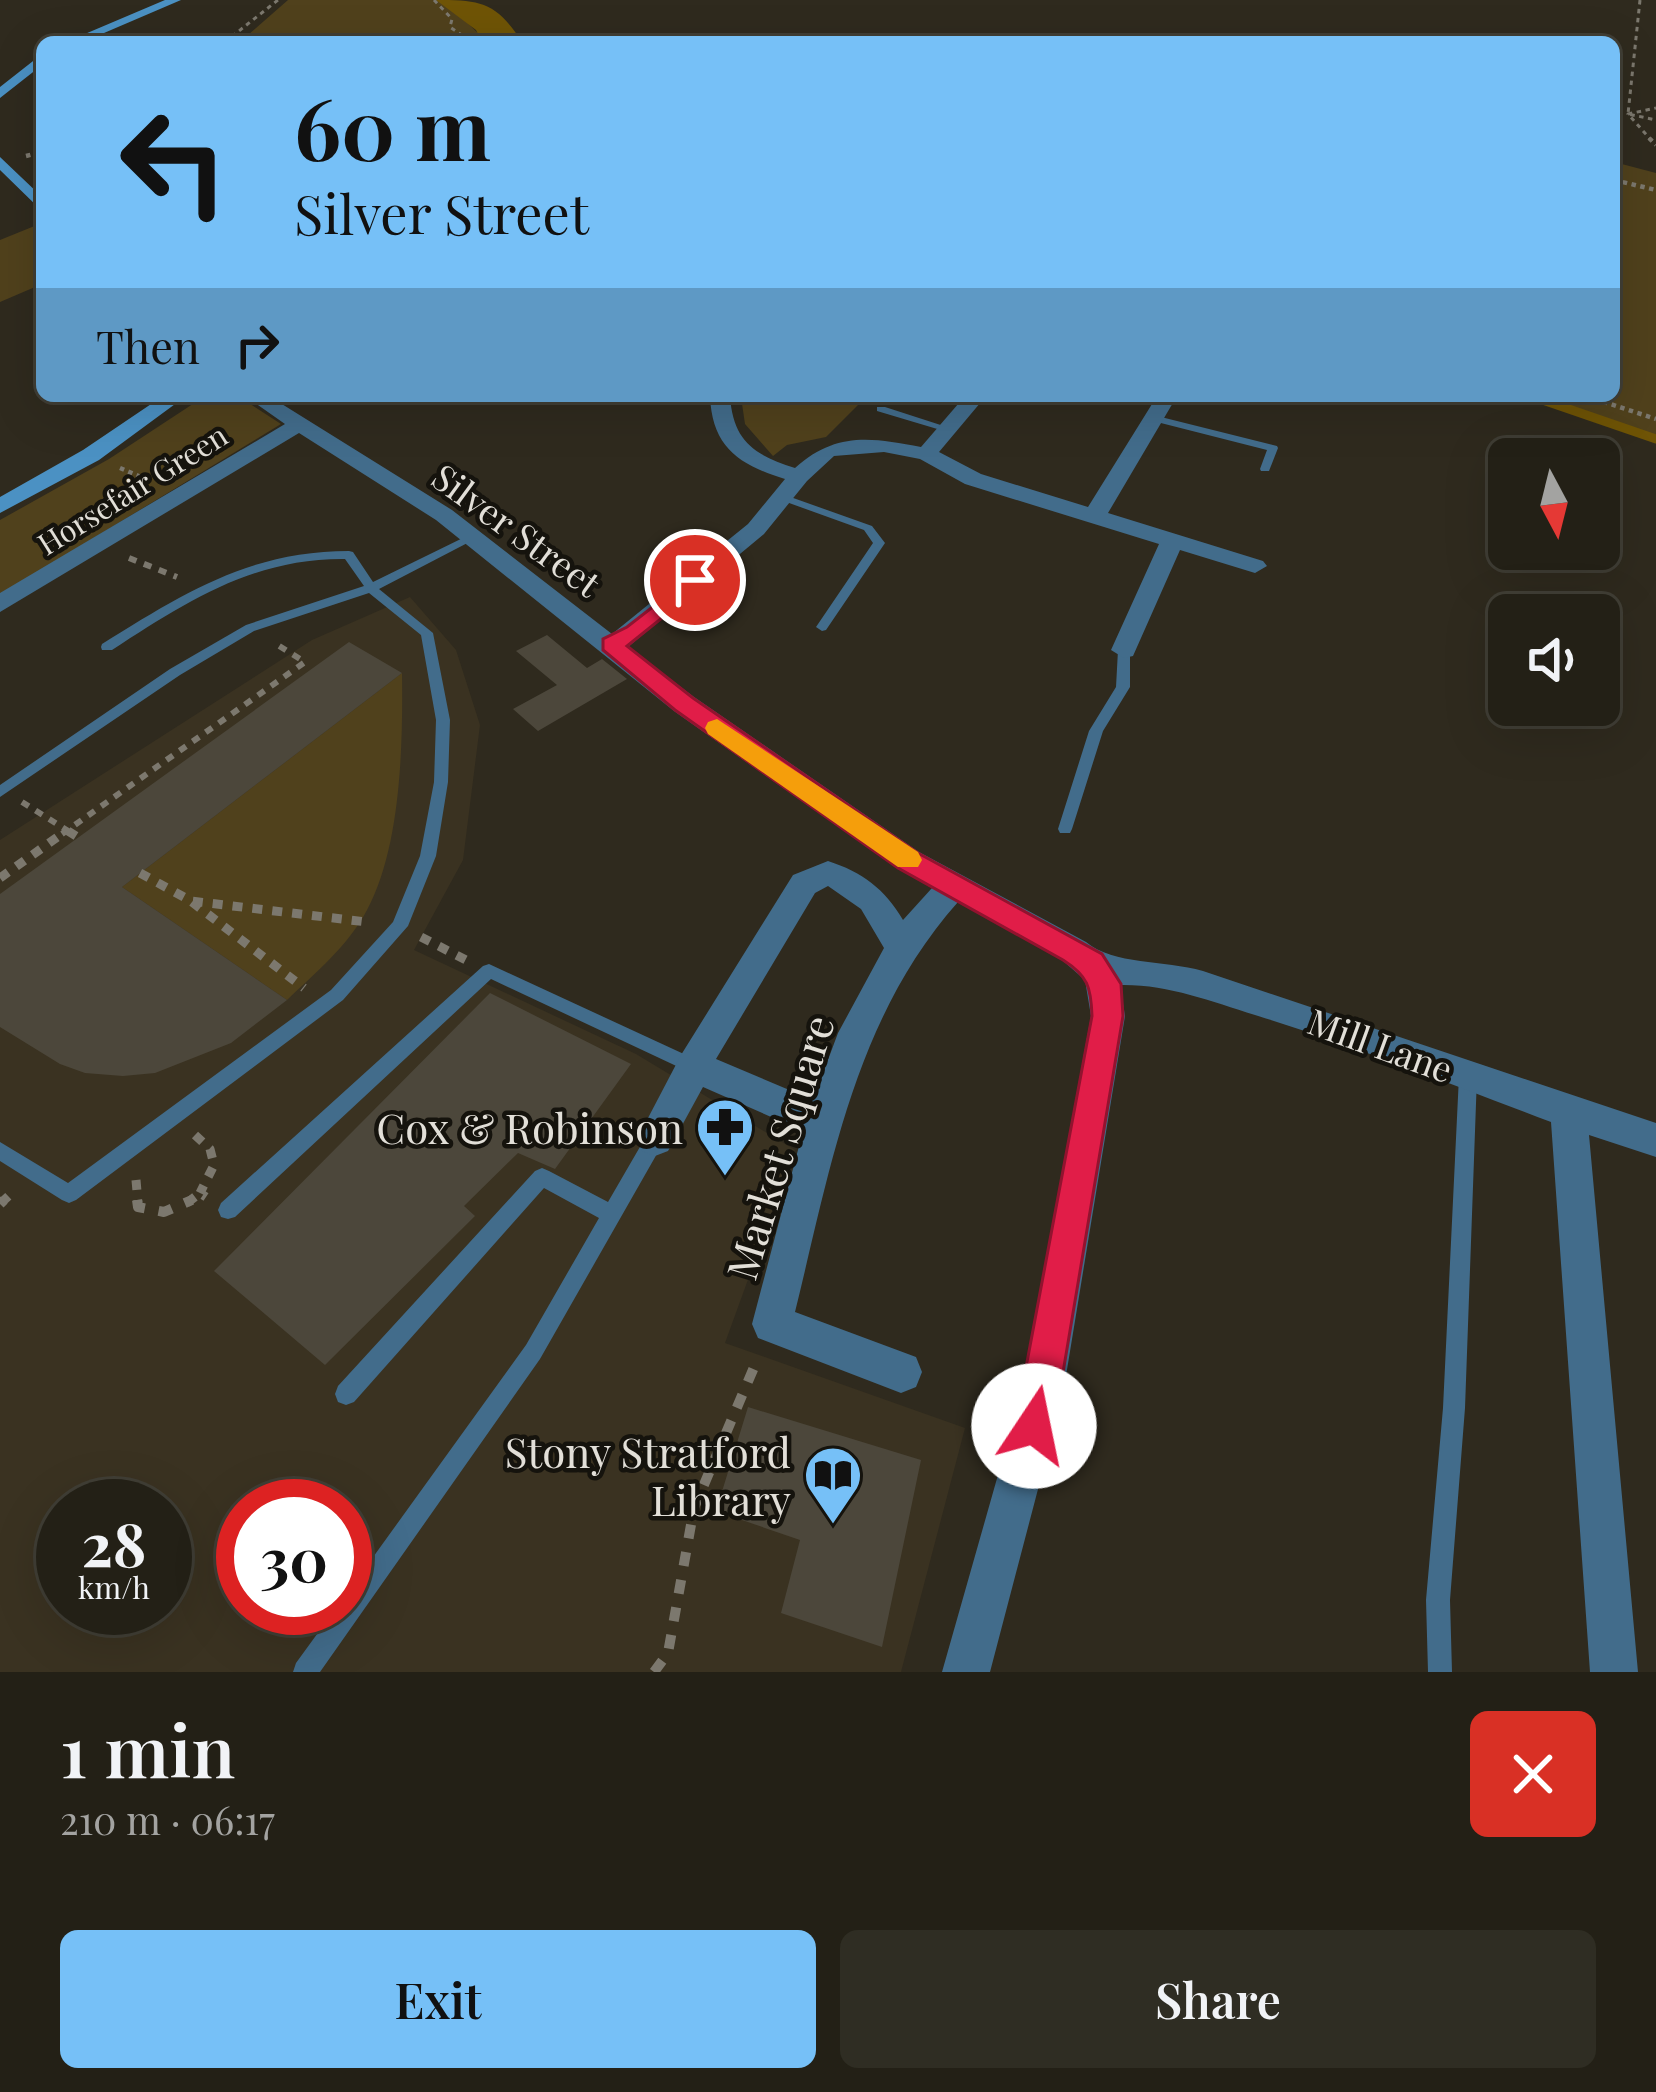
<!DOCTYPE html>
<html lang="en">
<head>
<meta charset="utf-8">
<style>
	body { margin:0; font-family:"Playfair Display",serif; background:#2f2d23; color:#f1f3f6; height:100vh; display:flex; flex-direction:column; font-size:45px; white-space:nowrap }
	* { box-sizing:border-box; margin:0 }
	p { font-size:39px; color:#a3a3a1 }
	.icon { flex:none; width:66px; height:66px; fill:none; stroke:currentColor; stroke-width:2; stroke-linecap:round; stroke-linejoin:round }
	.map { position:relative; height:1672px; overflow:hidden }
	.panel { display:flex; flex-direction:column; background:#232016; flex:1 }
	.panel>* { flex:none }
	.banner { position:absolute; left:36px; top:36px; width:1584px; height:366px; border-radius:18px; box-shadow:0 12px 48px #0002,0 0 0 3px #403e35; background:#76c0f7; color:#111; overflow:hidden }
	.needle { width:78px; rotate:173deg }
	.fabs { position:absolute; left:1488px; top:438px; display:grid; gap:24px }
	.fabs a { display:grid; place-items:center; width:132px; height:132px; border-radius:18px; background:#232016; box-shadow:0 12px 48px #0002,0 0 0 3px #403e35; font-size:60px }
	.speed { position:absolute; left:36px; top:1479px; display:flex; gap:24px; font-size:60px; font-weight:700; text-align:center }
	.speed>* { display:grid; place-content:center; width:156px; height:156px; border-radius:50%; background:#232016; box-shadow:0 12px 48px #0002,0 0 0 3px #403e35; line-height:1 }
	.speed small { font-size:30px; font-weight:400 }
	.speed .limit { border:18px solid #d22; background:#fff; color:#111 }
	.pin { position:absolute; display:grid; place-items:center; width:102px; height:102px; color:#fff; margin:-51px; border:6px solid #fff; border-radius:50%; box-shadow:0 3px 12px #0007 }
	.me { position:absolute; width:132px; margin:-66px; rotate:11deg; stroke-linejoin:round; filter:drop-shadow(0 0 9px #0008) }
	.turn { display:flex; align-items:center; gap:42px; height:252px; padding:0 60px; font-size:54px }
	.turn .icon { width:156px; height:156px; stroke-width:2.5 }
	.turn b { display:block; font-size:84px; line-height:102px }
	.then { display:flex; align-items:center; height:114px; padding:0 60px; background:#0003; gap:24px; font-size:45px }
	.round { display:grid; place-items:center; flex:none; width:126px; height:126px; border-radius:18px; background:#2f2d23 }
	.summary { display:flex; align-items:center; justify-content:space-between; height:204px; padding:0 60px }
	h1 { font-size:72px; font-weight:600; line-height:90px }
	.cta { display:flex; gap:24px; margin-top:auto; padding:24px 60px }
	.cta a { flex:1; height:138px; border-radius:18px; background:#76c0f7; color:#111; font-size:48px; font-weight:600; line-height:138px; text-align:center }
	.cta a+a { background:#2f2d23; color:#f1f3f6 }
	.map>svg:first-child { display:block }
</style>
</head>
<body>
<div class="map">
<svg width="1656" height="1672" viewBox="0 0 1656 1672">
	<rect width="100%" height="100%" fill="#2f2a1e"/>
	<path fill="#3a3221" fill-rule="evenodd" d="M410,597L456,650L480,725L463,860L414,950L636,1054L795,1150L725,1343L965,1428L901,1672H0V840L312,640ZM63,1506H165V1608H63ZM243,1506H345V1608H243Z"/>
	<path fill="#50411c" d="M288,0H444L487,42H459L449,33L424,42H240Z
		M1614,162L1656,173V439L1531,396H1614Z
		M37,225L42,229V284L0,302V240Z
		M205,396H238L281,424L0,595V520L109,459Z
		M867,396L826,437L787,445L773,456L745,424L741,397Z
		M402,673C403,745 401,847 367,910C348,946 316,972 287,1000L122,887Z"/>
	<path fill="#6f5406" d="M436,0C481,0 496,2 522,42H482L476,30Z"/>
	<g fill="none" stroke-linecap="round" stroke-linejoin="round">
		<path stroke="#6f5406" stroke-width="9" d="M1531,396L1656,439"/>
	</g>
	<path fill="#4c473b" d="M547,635L587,668L602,659L627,679L538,731L513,709L557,685L516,651Z
		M349,642L402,673L122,887L287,1000L231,1043L155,1073L123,1076L85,1073L60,1064L0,1027V894Z
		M490,993L631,1064L555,1169L518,1153L464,1206L475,1216L325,1365L214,1271Z
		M748,1407L921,1460L882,1647L781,1613L800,1540L716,1511Z"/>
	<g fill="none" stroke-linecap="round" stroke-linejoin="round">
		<path stroke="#7c786e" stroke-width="3" stroke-dasharray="4.5 4.5" stroke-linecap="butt" d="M434,0L452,19L450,27L472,42
			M1640,0L1628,114L1656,120
			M225,42L278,0
			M1652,141L1628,114L1656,108"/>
		<path stroke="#7c786e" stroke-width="4.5" stroke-dasharray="4.5 4.5" stroke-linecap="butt" d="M1649,138L1656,145
			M26,156L42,152
			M1614,180L1656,190
			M1586,396L1656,419
			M120,468L150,481"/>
		<path stroke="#7c786e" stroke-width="6" stroke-dasharray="8 8" stroke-linecap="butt" d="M129,558L177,577
			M22,802L73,834
			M62,834L305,662L276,644"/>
		<path stroke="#7c786e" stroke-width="9" stroke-dasharray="10 10" stroke-linecap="butt" d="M68,831L76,836
			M140,873L191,901L367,922
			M0,878L66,831
			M192,902L304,988
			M421,937L466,960
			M195,1135L210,1149L214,1165L200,1193
			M136,1180L138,1203
			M1,1203L15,1190
			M187,1203L200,1193L206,1197"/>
		<path stroke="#7c786e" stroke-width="10" stroke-dasharray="14 14" stroke-linecap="butt" d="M137,1200L138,1207L164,1212L192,1200
			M0,1204L4,1200
			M654,1672L668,1653L694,1508L758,1358"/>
		<path fill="#426c8b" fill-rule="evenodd" d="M877,407H885L953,429L944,431L877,411Z
			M1153,415L1277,446L1278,448L1269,471H1261L1260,469L1267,450L1149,420V416Z
			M782,494L872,526L885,543L826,630L822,631L816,627L873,543L864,530L778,499V495Z
			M473,533L479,536L477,538L379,589L433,633L450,720L448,782L436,856L408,926L343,1000L76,1200L69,1203L62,1200L0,1161V1142L68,1183L331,990L393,922L420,856L434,782L436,720L421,635L369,593L254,631L180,675L0,797V785L170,669L246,625L364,586L345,559C253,558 186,602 112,650H102L101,647L102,644C184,593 250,551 349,551L353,552L373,582Z
			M1124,646L1130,650V687L1103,731L1072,829L1070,833H1060L1058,829L1089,731L1116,687L1118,650Z
			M489,964L699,1061L702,1066L699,1071L693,1074L687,1071L491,979L235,1217L228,1219L221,1217L218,1210L221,1203L483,966Z
			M1468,1068L1474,1070L1477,1076L1465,1408L1450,1600L1452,1672H1428L1426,1600L1443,1408L1459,1076L1462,1070Z
			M655,1130L662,1133L664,1139L662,1145L540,1359L320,1672H293L296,1663L336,1608H345V1596L526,1345L599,1218L544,1188L354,1402L346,1405L338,1402L335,1394L338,1386L535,1171L542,1168L549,1171L608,1202L648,1133Z"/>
		<path fill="#426c8b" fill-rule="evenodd" d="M245,396H269L452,510L612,634L748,524L785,479C739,465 712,447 710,396H730C733,441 754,455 795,468C835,432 870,437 921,447L965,396H986L939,452L981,474L1088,507L1157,396H1177L1108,513L1263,561L1267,566L1255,573L1180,550L1133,656L1124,658L1111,650L1159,544L965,484L920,459L884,452L834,456L807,481L764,534L628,647L694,697L919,852L1086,942C1114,965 1164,960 1203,971L1656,1123V1157L1589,1135L1638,1672H1590L1551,1122C1453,1085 1355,1046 1255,1015C1210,1001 1167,984 1120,985L1125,1016L1063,1394L990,1672H942L1021,1394L1091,1016L1085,980L1062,960L958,902C855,1018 831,1166 795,1312L916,1357L922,1372L916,1387L901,1393L758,1338L752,1324L803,1131L703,1087L668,1151L655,1156L642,1151L637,1139L681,1055L793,875L828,861C862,872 885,889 903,920L932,888L897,868L674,711L436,520L299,433L0,612V593L285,424ZM828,886L861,909L884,948L838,1033L813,1100L716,1059L815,893Z"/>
		<path fill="#4b91c3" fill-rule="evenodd" d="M165,0H181L83,42H66Z
			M42,54V65L0,98V87Z
			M0,157L42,197V211L0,170Z
			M163,396H186L99,460L0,513V497L83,450Z"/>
	</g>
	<path fill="#e11d48" stroke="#92132f" stroke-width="3" d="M695,574L703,576V585L627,646L693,698L918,853L1102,954L1121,984L1123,1016L1054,1426L1048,1439L1034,1445L1021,1439L1015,1426L1092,1016C1091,987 1088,976 1063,960L898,868L675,710L603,650V639L627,627Z"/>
	<path fill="#f59e0b" d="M717,719L918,852L922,860L918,867H898L708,734L705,728L708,722Z"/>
	<defs>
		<g id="pharmacy-pin" transform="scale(3)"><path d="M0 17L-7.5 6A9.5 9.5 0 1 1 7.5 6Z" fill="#76c0f7" stroke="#15130d"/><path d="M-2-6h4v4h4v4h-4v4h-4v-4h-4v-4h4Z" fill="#111"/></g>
		<g id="library-pin" transform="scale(3)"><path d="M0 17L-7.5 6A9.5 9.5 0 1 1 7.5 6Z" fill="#76c0f7" stroke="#15130d"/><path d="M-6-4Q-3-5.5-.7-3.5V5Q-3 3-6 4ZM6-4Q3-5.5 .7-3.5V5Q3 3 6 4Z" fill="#111"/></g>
	</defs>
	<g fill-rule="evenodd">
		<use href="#pharmacy-pin" x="725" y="1127"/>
		<use href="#library-pin" x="833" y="1475"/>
	</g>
	<g text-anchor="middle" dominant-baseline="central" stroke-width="9" stroke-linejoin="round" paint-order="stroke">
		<g font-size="30" fill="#e2dfd8" stroke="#15130d">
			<text transform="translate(132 489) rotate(-32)">Horsefair Green</text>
		</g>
		<g font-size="36" fill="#e2dfd8" stroke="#15130d">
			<text transform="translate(517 529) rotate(36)">Silver Street</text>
			<text transform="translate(1381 1044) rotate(20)">Mill Lane</text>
		</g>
		<g font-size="42" fill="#e2dfd8" stroke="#15130d" text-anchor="end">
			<text x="683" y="1127">Cox &amp; Robinson</text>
			<text x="791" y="1451">Stony Stratford<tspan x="791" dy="48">Library</tspan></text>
		</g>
		<g font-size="42" fill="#e2dfd8" stroke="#15130d">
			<text transform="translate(779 1147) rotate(-73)">Market Square</text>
		</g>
	</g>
</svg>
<div class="fabs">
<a><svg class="needle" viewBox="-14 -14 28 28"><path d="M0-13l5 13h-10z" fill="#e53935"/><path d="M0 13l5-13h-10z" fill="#a3a3a1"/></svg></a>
<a><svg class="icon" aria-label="sound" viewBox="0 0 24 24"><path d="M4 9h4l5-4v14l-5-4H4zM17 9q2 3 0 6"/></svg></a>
</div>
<div class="speed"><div>28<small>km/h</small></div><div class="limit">30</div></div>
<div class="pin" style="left:695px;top:580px;background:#d93025"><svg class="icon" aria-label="arrive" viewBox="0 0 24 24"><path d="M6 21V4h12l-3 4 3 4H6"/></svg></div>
<svg class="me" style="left:1034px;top:1426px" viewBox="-20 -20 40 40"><circle r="19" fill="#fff"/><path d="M0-13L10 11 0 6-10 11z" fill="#e11d48"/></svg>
<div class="banner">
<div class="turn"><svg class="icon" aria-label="left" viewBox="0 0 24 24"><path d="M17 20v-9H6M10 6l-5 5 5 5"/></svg><div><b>60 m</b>Silver Street</div></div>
<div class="then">Then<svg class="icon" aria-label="right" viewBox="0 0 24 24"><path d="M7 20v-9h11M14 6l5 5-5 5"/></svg></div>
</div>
</div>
<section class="panel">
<div class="summary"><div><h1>1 min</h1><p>210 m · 06:17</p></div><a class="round" style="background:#d93025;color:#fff"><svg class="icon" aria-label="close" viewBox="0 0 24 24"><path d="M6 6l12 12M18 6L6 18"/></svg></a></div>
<div class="cta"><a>Exit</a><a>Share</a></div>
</section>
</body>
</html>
